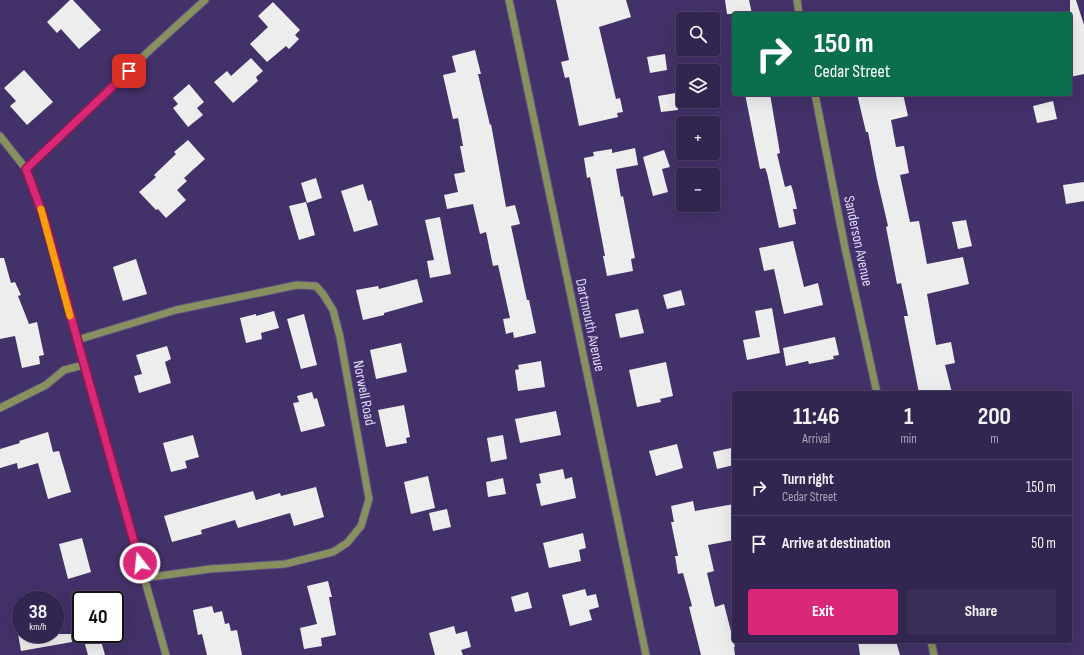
<!DOCTYPE html>
<html lang="en">
<head>
<meta charset="utf-8">
<style>
	body { margin:0; font-family:"Sofia Sans Condensed",sans-serif; background:#3a2d56; color:#f1f3f6; height:100vh; display:flex; flex-direction:column; font-size:15px; white-space:nowrap }
	* { box-sizing:border-box; margin:0 }
	p { font-size:13px; color:#a8a5b7 }
	.icon { flex:none; width:22px; height:22px; fill:none; stroke:currentColor; stroke-width:2; stroke-linecap:round; stroke-linejoin:round }
	.map { position:relative; flex:1; overflow:hidden }
	.sheet { position:absolute; left:732px; top:391px; width:340px; height:252px; display:flex; flex-direction:column; background:#32254f; border-radius:4px; box-shadow:0 4px 16px #0002,0 0 0 1px #4d4266 }
	.sheet>* { flex:none }
	.hud { position:absolute; left:732px; top:12px; width:340px; height:84px; border-radius:4px; box-shadow:0 4px 16px #0002,0 0 0 1px #4d4266; background:#0b6e4f; color:#fff; overflow:hidden }
	.buttons { position:absolute; left:676px; top:12px; display:grid; gap:8px }
	.buttons a { display:grid; place-items:center; width:44px; height:44px; border-radius:4px; background:#32254f; box-shadow:0 4px 16px #0002,0 0 0 1px #4d4266; font-size:20px }
	.speed { position:absolute; left:12px; top:591px; display:flex; gap:8px; font-size:20px; font-weight:700; text-align:center }
	.speed>* { display:grid; place-content:center; width:52px; height:52px; border-radius:50%; background:#32254f; box-shadow:0 4px 16px #0002,0 0 0 1px #4d4266; line-height:1 }
	.speed small { font-size:10px; font-weight:400 }
	.speed .limit { border:2px solid #111; border-radius:6px; background:#fff; color:#111 }
	.pin { position:absolute; display:grid; place-items:center; width:34px; height:34px; color:#fff; margin:-17px; border-radius:8px; box-shadow:0 2px 6px #0006 }
	.me { position:absolute; width:44px; margin:-22px; rotate:344deg; stroke-linejoin:round; filter:drop-shadow(0 0 3px #0008) }
	.turn { display:flex; align-items:center; gap:14px; height:84px; padding:0 16px; font-size:18px }
	.turn .icon { width:52px; height:52px; stroke-width:2.5 }
	.turn b { display:block; font-size:28px; line-height:34px }
	.eta { display:flex; justify-content:space-evenly; align-items:center; height:68px; text-align:center }
	.eta b { font-size:24px; font-weight:700; line-height:28px }
	.button { display:flex; gap:8px; margin-top:auto; padding:8px 16px }
	.button a { flex:1; height:46px; border-radius:4px; background:#db2777; color:#fff; font-size:16px; font-weight:700; line-height:46px; text-align:center }
	.button a+a { background:#3a2d56; color:#f1f3f6 }
	ul { padding:0; list-style:none }
	li { display:flex; align-items:center; gap:12px; height:56px; padding:0 16px; border-top:1px solid #4d4266 }
	li div { flex:1 }
	li b { display:block; font-size:15px }
	li em { font-style:normal }
	.map>svg:first-child { display:block }
</style>
</head>
<body>
<div class="map">
<svg width="1084" height="655" viewBox="0 0 1084 655">
	<rect width="100%" height="100%" fill="#433169"/>
	<path fill="#ededed" d="M70,0H73L101,30L79,49L61,29L57,33L47,22Z
		M556,0H626L631,17L599,27L616,99L620,98L623,112L617,113L618,117L579,126L569,77L565,78L561,62L569,60Z
		M725,0H749L752,14H727Z
		M1070,0H1076L1084,25V74L1070,77Z
		M273,2L300,30L295,35L299,39L289,49L286,46L267,62L250,44L268,27L258,16Z
		M475,50L481,74H478L490,125L491,124L506,207L515,205L520,224L511,226L527,300H529L536,333L514,338L513,332L506,334L503,319L510,318L498,265L493,266L486,232L480,234L473,204L447,209L444,195L458,192L454,174L465,172L460,146H463L458,118L453,119L443,75L456,72L452,56Z
		M665,54L667,70L650,73L647,57Z
		M251,58L263,71L256,77L258,81L233,103L214,82L227,71L231,76Z
		M24,70L53,102L27,125L10,106L16,101L4,88Z
		M189,84L204,102L197,108L203,115L188,127L173,108L178,104L173,98Z
		M676,93L678,110L661,112L658,96Z
		M745,94H770L780,153L777,154L785,187L791,185L793,191L797,209H793L796,224L779,228L767,173L765,168L760,169Z
		M857,94H903L908,116L891,120L896,147L904,146L909,173L900,175L910,222L919,221L927,264L963,257L969,284L927,294L936,345L951,342L955,363L945,365L952,393H919L905,322L904,316H908L901,283L897,284L886,227L888,226L877,179L868,132H866Z
		M1053,101L1057,119L1037,123L1033,106Z
		M188,140L205,159L184,178L187,181L177,190L186,200L166,218L158,209L156,210L139,192L156,177L154,175L176,154L174,152Z
		M635,148L638,165L616,169L621,197L623,196L635,258L631,259L633,271L607,276L603,256H605L590,177L587,178L584,158L594,156L593,152L612,149V153Z
		M664,150L670,167L662,169L668,192L653,196L643,157Z
		M316,178L322,198L307,203L301,183Z
		M1084,182V201L1066,204L1063,185Z
		M363,184L368,201L371,200L378,225L354,232L341,191Z
		M306,202L315,235L299,240L289,206Z
		M440,217L451,274L430,278L427,261L434,260L425,220Z
		M966,220L972,246L958,249L952,222Z
		M793,241L804,287L818,283L823,305L784,314L774,269L764,271L759,248Z
		M0,258H4L11,283L15,282L21,295L18,296L29,324L37,322L44,355L39,356L40,364L22,368L15,336L0,339Z
		M136,259L147,294L123,301L113,267Z
		M417,279L423,302L384,313V315L363,320L356,290L378,286L379,289Z
		M681,290L685,305L667,309L663,295Z
		M772,308L780,353L747,360L743,340L760,337L755,311Z
		M638,309L644,333L620,338L615,314Z
		M274,311L279,328L261,333L262,339L246,343L240,318L256,314V316Z
		M304,314L317,365L301,369L287,319Z
		M835,337L839,355L833,356L834,359L809,364L808,361L786,366L783,348Z
		M401,343L407,372L376,379L370,350Z
		M167,346L171,359L165,362L171,383L139,393L134,376L142,374L136,355Z
		M541,361L545,387L518,391L515,370L519,369L518,365Z
		M666,362L673,396L660,399L661,402L637,407L629,370Z
		M312,392L314,399L317,398L325,426L301,432L293,403L299,402L297,396Z
		M404,405L410,437L406,438L407,443L386,447L378,410Z
		M556,411L561,435L520,443L515,419Z
		M48,432L53,452L59,451L71,492L48,499L38,463L18,469L17,463L0,468V449L20,443L19,441Z
		M193,435L199,457L185,461L187,468L171,472L163,443Z
		M503,435L507,459L491,462L487,438Z
		M677,444L683,468L656,476L649,451Z
		M731,448L734,465L717,469L713,452Z
		M563,469L565,479L572,477L576,498L541,506L536,484L541,483L539,474Z
		M428,476L435,508L411,514L404,482Z
		M503,478L506,494L488,497L486,482Z
		M316,487L324,517L294,526L290,513L238,528L235,520L201,530L202,534L172,542L164,516L253,491L256,500L280,493L281,496Z
		M693,501L695,511L734,504V540L708,545L714,571L707,573L715,607L724,604L735,647H734L735,655H701L689,607L692,606L683,573L678,574L675,556H678L671,522H674L671,506Z
		M447,509L451,527L433,531L429,513Z
		M583,533L586,548L579,550L581,561L549,568L543,543Z
		M82,538L91,572L68,579L59,544Z
		M328,581L332,597H329L336,635L321,638L322,646L304,649L300,628L317,624L307,586Z
		M585,589L587,596L596,594L599,607L589,610L592,620L570,626L562,595Z
		M528,592L532,608L515,612L511,597Z
		M212,606L214,613L222,611L225,624L229,623L231,631L237,630L242,655H207L202,634L198,635L193,610Z
		M454,626L456,634L467,631L471,647L461,650L463,655H435L429,633Z
		M18,634H72V642L21,651Z
		M82,634H99L105,655H88Z
		M858,641H896L900,655H860Z"/>
	<g fill="none" stroke-linecap="round" stroke-linejoin="round">
		<g stroke="#5f4f83" stroke-width="9">
			<path id="minor" d="M509,0L646,655
				M797,0L799,14
				M815,94L845,248L877,393
				M0,136L26,169L44,218L84,365L166,655
				M26,169L151,49L205,0
				M77,340L176,310L297,285L316,286L323,294L333,310L340,337L369,499L361,526L347,543L333,552L285,564L210,569L144,578
				M0,408L46,385L64,370L84,365
				M931,641L934,655"/>
		</g>
		<use href="#minor" stroke="#889060" stroke-width="7"/>
	</g>
	<g fill="none" stroke-linecap="round" stroke-linejoin="round">
		<g stroke="#8e194d" stroke-width="10">
			<path id="route" d="M129,71L26,169L44,218L84,364L140,563"/>
		</g>
		<use href="#route" stroke="#db2777" stroke-width="7"/>
		<path stroke="#f59e0b" stroke-width="7" d="M41,209L70,316"/>
	</g>
	<g text-anchor="middle" dominant-baseline="central" stroke-width="4" stroke-linejoin="round" paint-order="stroke">
		<g font-size="15" fill="#e0d8fa" stroke="#433169">
			<text transform="translate(858 241) rotate(78)">Sanderson Avenue</text>
			<text transform="translate(590 325) rotate(78)">Dartmouth Avenue</text>
			<text transform="translate(364 393) rotate(79)">Norwell Road</text>
		</g>
	</g>
</svg>
<div class="buttons">
<a><svg class="icon" aria-label="search" viewBox="0 0 24 24"><circle cx="10" cy="10" r="6"/><path d="M15 15l6 6"/></svg></a>
<a><svg class="icon" aria-label="layers" viewBox="0 0 24 24"><path d="M12 4l9 5-9 5-9-5zM3 14l9 5 9-5"/></svg></a>
<a>+</a>
<a>−</a>
</div>
<div class="speed"><div>38<small>km/h</small></div><div class="limit">40</div></div>
<div class="pin" style="left:129px;top:71px;background:#d93025"><svg class="icon" aria-label="arrive" viewBox="0 0 24 24"><path d="M6 21V4h12l-3 4 3 4H6"/></svg></div>
<svg class="me" style="left:140px;top:563px" viewBox="-20 -20 40 40"><circle r="17" fill="#db2777" stroke="#fff" stroke-width="3"/><path d="M0-11L8 9 0 5-8 9z" fill="#fff"/></svg>
<div class="hud">
<div class="turn"><svg class="icon" aria-label="right" viewBox="0 0 24 24"><path d="M7 20v-9h11M14 6l5 5-5 5"/></svg><div><b>150 m</b>Cedar Street</div></div>
</div>
<section class="sheet">
<div class="eta">
<div><b>11:46</b><p>Arrival</p></div>
<div><b>1</b><p>min</p></div>
<div><b>200</b><p>m</p></div>
</div>
<ul>
<li><svg class="icon" aria-label="right" viewBox="0 0 24 24"><path d="M7 20v-9h11M14 6l5 5-5 5"/></svg><div><b>Turn right</b><p>Cedar Street</p></div><em>150 m</em></li>
<li><svg class="icon" aria-label="arrive" viewBox="0 0 24 24"><path d="M6 21V4h12l-3 4 3 4H6"/></svg><div><b>Arrive at destination</b></div><em>50 m</em></li>
</ul>
<div class="button"><a>Exit</a><a>Share</a></div>
</section>
</div>
</body>
</html>
